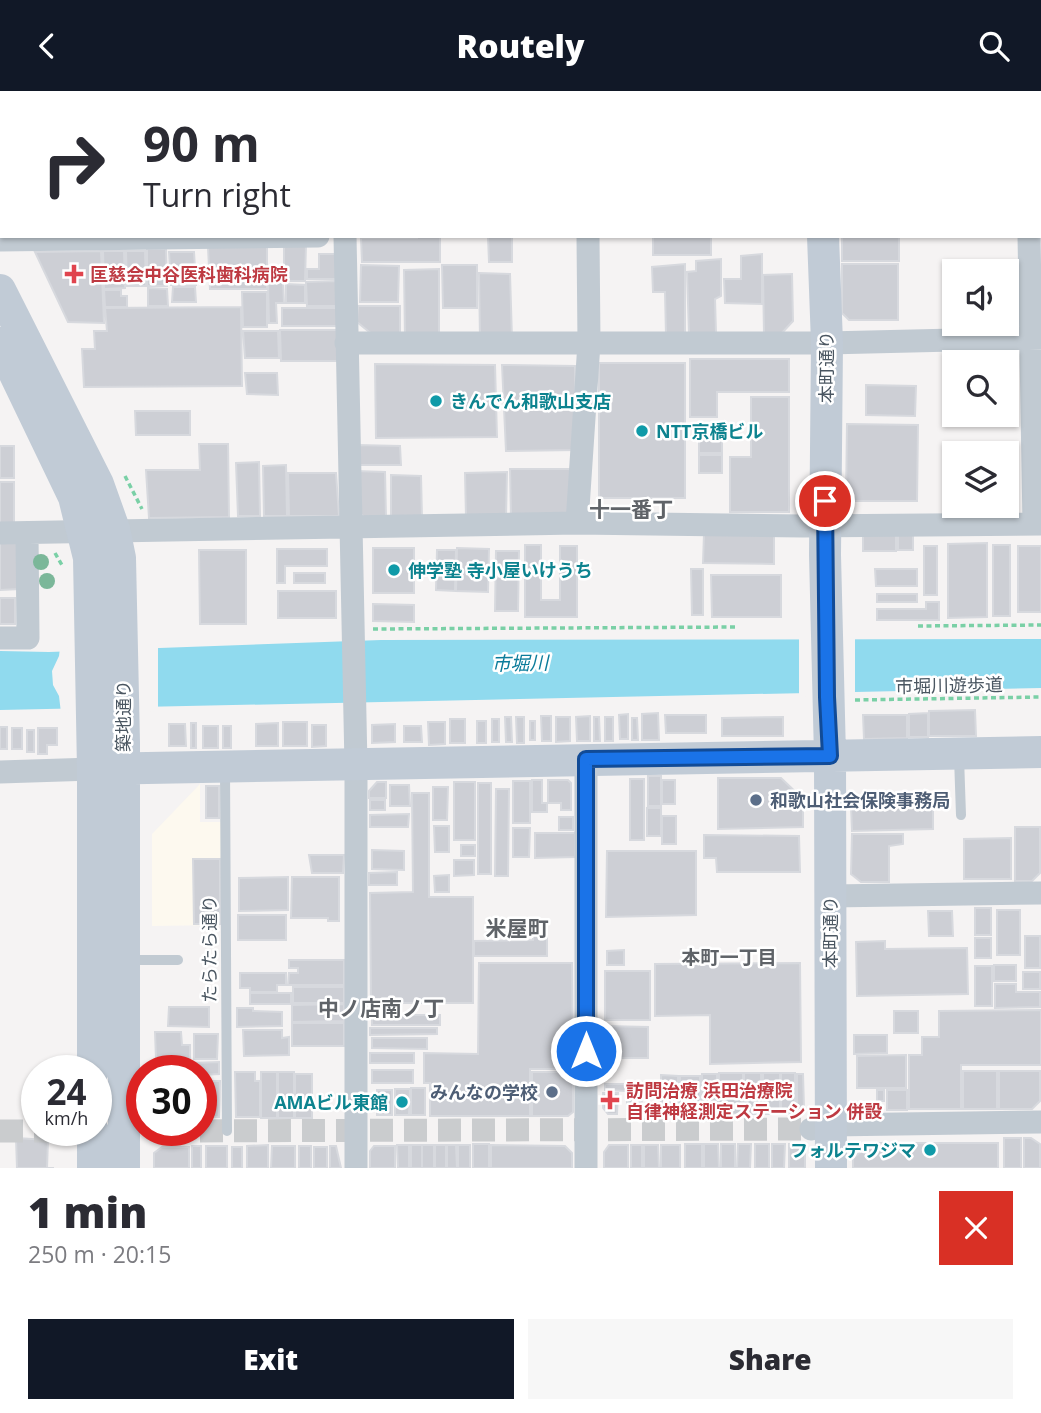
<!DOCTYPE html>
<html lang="en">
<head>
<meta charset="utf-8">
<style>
	body { margin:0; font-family:"Open Sans","Noto Sans JP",sans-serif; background:#f7f7f7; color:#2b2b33; height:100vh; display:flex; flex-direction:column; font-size:26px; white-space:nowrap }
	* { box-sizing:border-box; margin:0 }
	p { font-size:23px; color:#7c7c81 }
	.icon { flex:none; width:38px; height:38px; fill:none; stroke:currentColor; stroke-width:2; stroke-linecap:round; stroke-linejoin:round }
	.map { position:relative; height:1077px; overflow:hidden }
	.side { display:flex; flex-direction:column; background:#fff; flex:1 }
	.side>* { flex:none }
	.guide { position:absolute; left:0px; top:0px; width:1041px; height:147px; box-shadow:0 2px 5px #0004; background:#fff; color:#2b2b33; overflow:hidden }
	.fabs { position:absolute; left:942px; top:168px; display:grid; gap:14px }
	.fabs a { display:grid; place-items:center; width:77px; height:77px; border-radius:0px; background:#fff; box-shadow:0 2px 5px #0004; font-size:35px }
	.speed { position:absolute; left:21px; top:964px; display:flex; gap:14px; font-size:35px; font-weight:700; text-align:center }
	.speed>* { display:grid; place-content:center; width:91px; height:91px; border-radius:50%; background:#fff; box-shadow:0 2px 5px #0004; line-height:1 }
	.speed small { font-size:18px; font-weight:400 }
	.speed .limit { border:10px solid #d22; background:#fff; color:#111 }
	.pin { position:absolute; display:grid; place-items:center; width:60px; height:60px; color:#fff; margin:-30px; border:4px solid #fff; border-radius:50%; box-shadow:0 2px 7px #0007 }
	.me { position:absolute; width:77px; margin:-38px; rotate:0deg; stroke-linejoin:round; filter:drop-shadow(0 0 5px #0008) }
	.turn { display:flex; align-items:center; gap:24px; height:147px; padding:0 28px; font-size:32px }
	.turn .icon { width:91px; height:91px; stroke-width:2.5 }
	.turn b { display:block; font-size:49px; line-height:60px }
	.round { display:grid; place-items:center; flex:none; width:74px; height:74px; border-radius:0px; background:#f7f7f7 }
	.overview { display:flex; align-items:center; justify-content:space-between; height:119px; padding:0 28px }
	h1 { font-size:42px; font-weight:800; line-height:52px }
	.primary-button { display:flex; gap:14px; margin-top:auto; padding:14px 28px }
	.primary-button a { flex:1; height:80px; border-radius:0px; background:#111827; color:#fff; font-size:28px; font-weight:800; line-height:80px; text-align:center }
	.primary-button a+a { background:#f7f7f7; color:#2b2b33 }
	header { display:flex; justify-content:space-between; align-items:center; height:91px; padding:0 28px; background:#111827; color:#fff; font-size:32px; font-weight:800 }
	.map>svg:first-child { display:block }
</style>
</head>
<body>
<header><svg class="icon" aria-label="back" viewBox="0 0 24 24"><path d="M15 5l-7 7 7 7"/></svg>Routely<svg class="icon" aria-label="search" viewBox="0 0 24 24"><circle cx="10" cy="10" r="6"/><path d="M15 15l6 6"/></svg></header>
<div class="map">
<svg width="1041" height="1077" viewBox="0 0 1041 1077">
	<rect width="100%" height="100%" fill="#f5f3f3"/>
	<path fill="#fdf9ef" d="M200,693V731H221L222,834L152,835V743Z"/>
	<path fill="#90daee" d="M1041,548V597L0,619V560L49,561L381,549Z"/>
	<path fill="#f5f3f3" d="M799,545H855V604L799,606Z
		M158,553V620L61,622L59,605L53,594L52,580L59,565L60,557Z"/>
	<path fill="#cdcfd5" stroke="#d7d9de" stroke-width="2" d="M28,0H89V2H28Z
		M209,0H250V2H209Z
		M262,0H317V2H262Z
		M359,0H399V2H359Z
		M438,0H472V2H438Z
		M484,0H519V2H484Z
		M521,0H572V2H521Z
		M662,0H731V2H662Z
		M0,43H2L0,86Z
		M417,145H440V171H362L361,147H417Z
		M488,145H512V171H489Z
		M653,145H711V164H653Z
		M842,145H899V170H842Z
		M284,153H306L305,190H284Z
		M267,155V198H210L208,156Z
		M147,158H166L167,195H147Z
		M101,160L104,232L68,231L35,161Z
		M103,160H124L125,197L104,198Z
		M126,160H145L146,195H127Z
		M169,161H194L196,194H171Z
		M319,163H336V188H307V178H319Z
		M762,163V213L725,212L724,188H741V165Z
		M721,168V205L715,208L716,242L689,243L687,181L696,180V170Z
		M685,173V244H666L665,201H653L652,176Z
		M842,173H898V229H849L842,222Z
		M361,174L399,175L398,211H360Z
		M442,174H477V217H443Z
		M439,178V245L405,246L404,179Z
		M479,182L510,183L512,248H480Z
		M792,183L793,230L781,243H764L763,184Z
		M268,190H283L284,212H276L277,232H269Z
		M336,190V215H307L306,191Z
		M286,193L305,194V212H286Z
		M173,196H195L196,211H172Z
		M148,197L167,198L168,215H148Z
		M104,199H121V205H127V216H105Z
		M242,201H267V236H243Z
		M358,215H400V244H373L357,231Z
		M241,216L242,295L84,296L82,258H95L94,240H107L105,217Z
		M282,217H338V235H282Z
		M280,239H339L340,270H281Z
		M243,240H278L279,267H245Z
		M690,268H789V301H717V326H690Z
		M599,272H685V407H599Z
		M375,273L495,274L497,346L376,347Z
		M502,274L575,275L576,359L506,360Z
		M245,282H277L278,304L247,303Z
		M866,294L916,295L915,325L866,324Z
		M751,306H789V421H730V366H751Z
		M135,320H190V344H136Z
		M847,333L918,334L917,410H846Z
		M699,346H722V362H699Z
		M199,353H228L229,426L149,427L146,379H200Z
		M356,354L400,355L401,374H356Z
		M0,355H14V387H0Z
		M699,364H722V382H699Z
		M259,371L260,425H238L236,372Z
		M286,374L287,425H264L263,375Z
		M510,378H573V427H511Z
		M355,380L385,381L386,427H365L356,419Z
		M507,381L506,426H466L465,382Z
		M288,382H336L339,425H289Z
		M391,384L421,385L422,427H391Z
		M0,391H14V434H0Z
		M704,443L774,444V473L703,472Z
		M863,443H896V460H863Z
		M898,443H913V459H898Z
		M0,450H18L20,498L0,499Z
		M987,452V526L948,527V453Z
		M525,454H541V509H560V455H577V526H525Z
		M993,454H1010V525H993Z
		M924,455H937V504H924Z
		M1018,455H1041V521H1018Z
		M373,457H414V502H373Z
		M457,457L489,458L488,501L456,500Z
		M277,458H327V475H285V492H277Z
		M199,459H246V533H200Z
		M437,459H456L455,500L436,499Z
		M496,460H519L518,520H495Z
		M691,478H703V524H692Z
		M875,478H917V495H876Z
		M294,482H325V492H294Z
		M711,484H781V526H712Z
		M278,500H336V527H278Z
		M877,503H917V511H877Z
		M0,507H15V533H0Z
		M926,511H939V529H877V518H926Z
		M373,513L414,514V531L373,530Z
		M975,619L976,645H929V620Z
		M658,622L659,649H642V623Z
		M928,622V646H909V623Z
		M628,623V648H620L619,624Z
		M665,624H706V642H666Z
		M863,624H907V647L864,648Z
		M541,625H551V650H542Z
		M590,625V650H577L576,626Z
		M505,626H511L512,651H506Z
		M516,626H524V652H517Z
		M556,626H570V650L556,651Z
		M594,626H599L600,650H594Z
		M605,626H613V650H605Z
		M783,626V645H722V627Z
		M632,627H637L638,649H632Z
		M450,628H465V652H450Z
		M492,628H499V651H492Z
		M477,630H486V652H477Z
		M530,630H535V649H530Z
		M283,631H307V655H283Z
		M428,631H445V653L429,654Z
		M191,632H196V657H191Z
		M278,632V655H256V633Z
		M169,633H185L186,655H169Z
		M395,633V651L372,652V634Z
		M312,634H326V655L312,656Z
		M203,635H218V657H203Z
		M223,635H231V657H223Z
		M404,635H421L422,651H404Z
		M0,636H7V658H0Z
		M12,637H22V658H12Z
		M38,637H57V654H47V663H38Z
		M27,639H34V661H27Z
		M648,685H661V715H648Z
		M718,687H781L803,708V736L718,738Z
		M630,688H644V749H630Z
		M532,689H542V712H547V721H532Z
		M548,689H568L571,692V719H561V712H548Z
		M662,689H675V713H662Z
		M513,690H530V732H513Z
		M377,691H386V707H369V700Z
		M454,691H475V749H454Z
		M478,692H491V783H478Z
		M390,694H409L410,715H390Z
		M206,695H219V727H206Z
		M433,696H448L447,729H433Z
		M496,698H509L508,785H495Z
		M412,702H429V806H473V912H371L370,802L413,801Z
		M370,709H385V719H370Z
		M851,715H933V738L852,740Z
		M647,717H661V745H647Z
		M409,723L408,736H370V724Z
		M662,725H676V753H662Z
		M559,726H573V739H559Z
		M434,735H449V761H435Z
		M1015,736H1040V782L1032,790H1015Z
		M513,737H530L529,766H513Z
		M535,742H575V766L535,767Z
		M852,743H903V753L889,755V791H861L851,783Z
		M704,744L799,745L800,781H717L716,767H704Z
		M1011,747V788H964V748Z
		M461,754H475V765H461Z
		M372,759L404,760V779L372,778Z
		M607,760H696V824L606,826Z
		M309,764H344L343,782H312Z
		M193,768H220V833H194Z
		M454,769H474V784L454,785Z
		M397,781V794H369V782Z
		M449,784V801H435L434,785Z
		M288,786V819L239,820V787Z
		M292,786H339V830H328V827H291Z
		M975,817H991V844H975Z
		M997,819H1020V864H997Z
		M928,820H952L953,845H929Z
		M238,824H286V849H238Z
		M533,840H547V865H474V850L533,849Z
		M1025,845H1040V877H1025Z
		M975,847H991V867H975Z
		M885,850V858L967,857L968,903L857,905L856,851Z
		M624,859V874H607V860Z
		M289,869H344V894H288L289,882H298V877H289Z
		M479,872H572L573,978H530V1025H430V992H424V962L478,963Z
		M800,872L801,971L710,973V924L655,925V873Z
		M994,874H1016V890H994Z
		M975,875H992V915H975Z
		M605,880H650V929H605Z
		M1023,881H1040V898H1023Z
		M240,882H286V894H277V901H250V897H240Z
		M995,893H1016V901H1040V916L995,917Z
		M293,896H344V912H293Z
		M250,902H291V913H250Z
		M344,913V930L292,931V914Z
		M169,916H209V936L168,935Z
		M237,917H253V920L282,921V935L237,936Z
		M1041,919V974H961V1018H909V964H922V946H939V920Z
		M894,920H918V942H894Z
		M372,924H440V934H372Z
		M292,932H344V955H292Z
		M604,935L648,936V967H604Z
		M370,937H437V943L370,944Z
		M243,939H282V947L289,946V964L244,965Z
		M155,941H181L182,954H190V968H156Z
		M194,943H218L217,968H194Z
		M854,944H887V962L854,963Z
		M372,947H427V958L372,957Z
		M370,962H414V972H370Z
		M906,964V997H857V965Z
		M219,971V983L201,984V980H192V972Z
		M156,972H189V980H156Z
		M372,979H413V992H372Z
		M963,980H997V1018H963Z
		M999,980H1040V1010L1032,1018H999Z
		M235,981H255V990H260V1026H236Z
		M261,981H277V1027H261Z
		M278,981H294V1027H278Z
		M532,981H573V1021L568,1025H532Z
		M719,982H743V1023H719Z
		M744,982H761L762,1023H744Z
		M763,982H780V1023H763Z
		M781,982H795V1023H781Z
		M295,983H312V1027H295Z
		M702,983H717V1023L702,1024Z
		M797,983H803L804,1017L797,1022Z
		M661,984L678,985V1024H661Z
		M680,985H700V1025H680Z
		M203,990H220L219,1026H203Z
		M605,993H627V1000L605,999Z
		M411,997H425V1024H411Z
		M395,998H410L409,1024H395Z
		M377,999H392V1024H377Z
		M877,999H884V1010H877Z
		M887,999H907V1019H887Z
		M603,1002H618L617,1023H608L603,1017Z
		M627,1002H642L641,1023H627Z
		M16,1047L48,1049L47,1077H54H17Z
		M1004,1047H1021V1077H1004Z
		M1024,1047H1031L1040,1053V1077H1024Z
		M872,1052H998V1077H853V1067Z
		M473,1053H489V1077H473Z
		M685,1053H702V1077H685Z
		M704,1053H718L719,1077H704Z
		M721,1053H735V1077H721Z
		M738,1053H751L750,1077H737Z
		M755,1053H769V1077H755Z
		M772,1053H785L784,1077H772Z
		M789,1053H798L805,1060V1077H789Z
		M268,1054V1077H247V1055Z
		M397,1054H409V1077H398Z
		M411,1054H422V1077H411Z
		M422,1054H434V1077H422Z
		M435,1054H446V1077H435Z
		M447,1054H456L457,1077H447Z
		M458,1054H470V1077H458Z
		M491,1054L565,1055L572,1062V1077H491Z
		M609,1054H628V1077H604V1061Z
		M631,1054H642V1077H631Z
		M644,1054H658L659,1077H644Z
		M661,1054H680V1077H661Z
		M192,1055H201V1077H192Z
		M206,1055H227V1077H206Z
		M272,1055H295V1077H271Z
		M299,1055H311V1077H299Z
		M330,1055H336L341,1077H330Z
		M374,1055H395V1077H370V1060Z
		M162,1056H189V1077H154V1062Z
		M232,1056H242V1077H232Z
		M314,1056H327V1077H314Z"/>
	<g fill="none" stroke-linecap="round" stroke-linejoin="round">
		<path stroke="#caccce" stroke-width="23" stroke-dasharray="23 11" stroke-linecap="butt" d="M0,1040H66
			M166,1040L811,1038"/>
		<path stroke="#7ad0a6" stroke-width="3.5" stroke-dasharray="5 3.5" stroke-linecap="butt" d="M1040,65H1041
			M125,385L142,418
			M55,462L63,476
			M918,535L1041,534
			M373,538L736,536
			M855,609L1041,606"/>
		<path stroke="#c1cad2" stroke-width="10" d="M959,666L961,724
			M225,679L227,1040
			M128,869H178"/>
		<path stroke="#c1cad2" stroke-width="23" d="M198,0V2
			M587,0V2
			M1026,0V2
			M347,2V0
			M345,145L356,675V1077
			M1029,145L1034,433
			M0,149L318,145
			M346,252H827L1041,247
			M577,432L589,252L588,145
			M0,442L577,432L803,435L1041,433
			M0,547H28L27,442
			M0,681L93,678
			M830,805L1041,802
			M811,1038L831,1034L1041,1031
			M586,1077V668"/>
		<path stroke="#c1cbd6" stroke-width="32" d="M821,0V2
			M823,145L827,252L825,464L830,665L831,1077
			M0,199L98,393L114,438L120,467L124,652V1077
			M0,252L74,406L89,467L93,678V980
			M93,678L1041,661
			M93,1040V1077"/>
	</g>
	<g fill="#7bb799">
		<circle cx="41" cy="471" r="8"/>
		<circle cx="47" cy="490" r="8"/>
	</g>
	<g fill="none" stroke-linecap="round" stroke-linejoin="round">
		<g stroke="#114b97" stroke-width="18">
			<path id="route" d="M586,960V668L830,665L827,606L825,410"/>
		</g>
		<use href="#route" stroke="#1a73e8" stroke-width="12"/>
	</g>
	<g fill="#e0444e" stroke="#fff" stroke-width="2.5">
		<path d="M70.5 172.5h7v7h7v7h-7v7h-7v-7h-7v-7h7z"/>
		<path d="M606.5 998.5h7v7h7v7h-7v7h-7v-7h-7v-7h7z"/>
	</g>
	<g fill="#0f9aa8" stroke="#fff" stroke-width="2.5">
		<circle cx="436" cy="310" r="7"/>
		<circle cx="642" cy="340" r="7"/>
		<circle cx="394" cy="479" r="7"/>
		<circle cx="402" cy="1011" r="7"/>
		<circle cx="930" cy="1059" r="7"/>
	</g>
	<g fill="#5c6f8a" stroke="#fff" stroke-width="2.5">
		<circle cx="756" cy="709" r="7"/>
		<circle cx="552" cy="1001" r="7"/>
	</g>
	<g text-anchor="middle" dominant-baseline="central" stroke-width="5" stroke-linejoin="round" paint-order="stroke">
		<g font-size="18" font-weight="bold" fill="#be3a42" stroke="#fff" text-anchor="start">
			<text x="90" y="183">匡慈会中谷医科歯科病院</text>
			<text x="626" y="999">訪問治療 浜田治療院<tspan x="626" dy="21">自律神経測定ステーション 併設</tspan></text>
		</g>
		<g font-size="18" fill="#4a5661" stroke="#fff">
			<text transform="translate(826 276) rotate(-90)">本町通り</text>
			<text transform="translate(949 594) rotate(-1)">市堀川遊歩道</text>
			<text transform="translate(123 625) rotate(-90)">築地通り</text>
			<text transform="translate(830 841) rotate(-90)">本町通り</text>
			<text transform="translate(209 858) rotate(-90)">たらたら通り</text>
		</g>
		<g font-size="18" font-weight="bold" fill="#0d838f" stroke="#fff" text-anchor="start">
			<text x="450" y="310">きんでん和歌山支店</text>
			<text x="656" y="340">NTT京橋ビル</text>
			<text x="408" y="479">伸学塾 寺小屋いけうち</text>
			<text x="388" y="1011" text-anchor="end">AMAビル東館</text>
			<text x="916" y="1059" text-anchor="end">フォルテワジマ</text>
		</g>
		<g font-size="18" font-weight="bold" fill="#4e5e75" stroke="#fff" text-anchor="start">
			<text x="770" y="709">和歌山社会保険事務局</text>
			<text x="538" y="1001" text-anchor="end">みんなの学校</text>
		</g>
		<g font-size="19" font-style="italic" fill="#0c7c9b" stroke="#fff">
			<text transform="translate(520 572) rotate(-1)">市堀川</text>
		</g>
		<g font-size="19" font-weight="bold" fill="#5f6368" stroke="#fff">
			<text x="729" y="866">本町一丁目</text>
		</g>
		<g font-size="21" font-weight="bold" fill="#5f6368" stroke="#fff">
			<text x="631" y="418">十一番丁</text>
			<text x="517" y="837">米屋町</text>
			<text x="381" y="917">中ノ店南ノ丁</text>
		</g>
	</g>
</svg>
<div class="fabs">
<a><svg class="icon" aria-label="sound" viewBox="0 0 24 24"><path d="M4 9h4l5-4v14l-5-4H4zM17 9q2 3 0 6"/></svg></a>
<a><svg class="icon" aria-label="search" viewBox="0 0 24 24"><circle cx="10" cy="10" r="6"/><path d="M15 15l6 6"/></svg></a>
<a><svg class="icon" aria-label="layers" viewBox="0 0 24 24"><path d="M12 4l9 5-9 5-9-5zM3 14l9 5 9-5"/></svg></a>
</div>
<div class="speed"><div>24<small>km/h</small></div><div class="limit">30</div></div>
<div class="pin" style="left:825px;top:410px;background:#d93025"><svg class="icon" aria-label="arrive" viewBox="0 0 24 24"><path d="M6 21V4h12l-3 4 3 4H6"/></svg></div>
<svg class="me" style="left:586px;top:960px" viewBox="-20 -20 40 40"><circle r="17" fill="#1a73e8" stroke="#fff" stroke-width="3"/><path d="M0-11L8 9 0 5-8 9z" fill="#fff"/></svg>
<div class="guide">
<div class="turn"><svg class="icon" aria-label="right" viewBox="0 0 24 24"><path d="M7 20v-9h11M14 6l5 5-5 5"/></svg><div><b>90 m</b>Turn right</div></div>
</div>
</div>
<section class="side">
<div class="overview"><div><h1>1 min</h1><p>250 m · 20:15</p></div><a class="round" style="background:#d93025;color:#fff"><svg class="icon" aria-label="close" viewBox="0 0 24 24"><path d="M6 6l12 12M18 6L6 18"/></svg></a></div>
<div class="primary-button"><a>Exit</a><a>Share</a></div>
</section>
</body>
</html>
